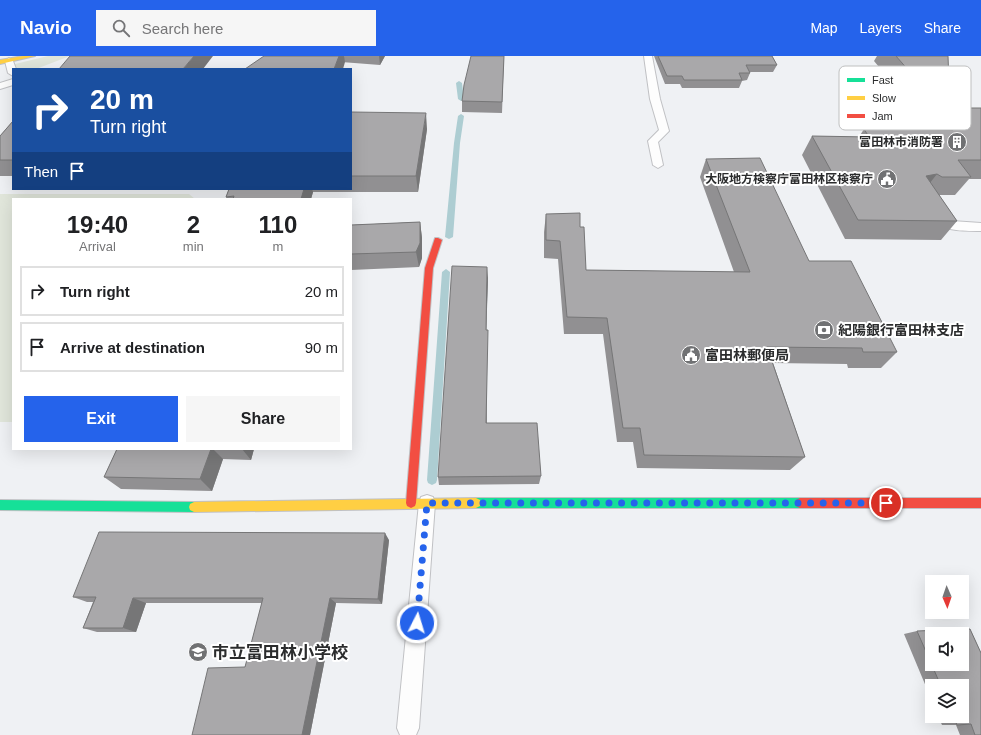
<!DOCTYPE html>
<html lang="en">
<head>
<meta charset="utf-8">
<style>
	body { margin:0; font-family:Helvetica,"Noto Sans JP",sans-serif; background:#f6f6f6; color:#202124; height:100vh; display:flex; flex-direction:column; font-size:15px; white-space:nowrap }
	* { box-sizing:border-box; margin:0 }
	p { font-size:13px; color:#757577 }
	.icon { flex:none; width:22px; height:22px; fill:none; stroke:currentColor; stroke-width:2; stroke-linecap:round; stroke-linejoin:round }
	.map { position:relative; flex:1; overflow:hidden }
	.drawer { position:absolute; left:12px; top:142px; width:340px; height:252px; display:flex; flex-direction:column; background:#fff; border-radius:0px; box-shadow:0 4px 16px #0002 }
	.drawer>* { flex:none }
	.hud { position:absolute; left:12px; top:12px; width:340px; height:122px; border-radius:0px; box-shadow:0 4px 16px #0002; background:#1a4fa0; color:#fff; overflow:hidden }
	.needle { width:26px; rotate:178deg }
	.tools { position:absolute; left:925px; top:519px; display:grid; gap:8px }
	.tools a { display:grid; place-items:center; width:44px; height:44px; border-radius:0px; background:#fff; box-shadow:0 4px 16px #0002; font-size:20px }
	.pin { position:absolute; display:grid; place-items:center; width:34px; height:34px; color:#fff; margin:-17px; border:2px solid #fff; border-radius:50%; box-shadow:0 1px 4px #0007 }
	.me { position:absolute; width:44px; margin:-22px; rotate:5deg; stroke-linejoin:round; filter:drop-shadow(0 0 3px #0008) }
	.turn { display:flex; align-items:center; gap:14px; height:84px; padding:0 12px; font-size:18px }
	.turn .icon { width:52px; height:52px; stroke-width:2.5 }
	.turn b { display:block; font-size:28px; line-height:34px }
	.then { display:flex; align-items:center; height:38px; padding:0 12px; background:#0003; gap:8px; font-size:15px }
	.eta { display:flex; justify-content:space-evenly; align-items:center; height:68px; text-align:center }
	.eta b { font-size:24px; font-weight:600; line-height:28px }
	.primary-button { display:flex; gap:8px; margin-top:auto; padding:8px 12px }
	.primary-button a { flex:1; height:46px; border-radius:0px; background:#2563eb; color:#fff; font-size:16px; font-weight:600; line-height:46px; text-align:center }
	.primary-button a+a { background:#f6f6f6; color:#202124 }
	ul { padding:0; list-style:none }
	li { display:flex; align-items:center; gap:12px; height:50px; margin:0 8px 6px; padding:0 4px; border:2px solid #e0e0e0; border-radius:0px }
	li div { flex:1 }
	li b { display:block; font-size:15px }
	li em { font-style:normal }
	header { display:flex; align-items:center; gap:24px; box-sizing:border-box; height:56px; padding:0 20px; background:#2563eb; color:#fff }
	header strong { font-size:19px }
	nav { display:flex; gap:22px; margin-inline-start:auto; font-size:14px }
	.search { width:280px; height:36px; background:#f6f6f6; display:flex; align-items:center; gap:10px; box-sizing:border-box; padding:0 14px; border-radius:0px; color:#757577; font-size:15px }
	.map>svg:first-child { display:block }
</style>
</head>
<body>
<header>
<strong>Navio</strong>
<div class="search"><svg class="icon" aria-label="search" viewBox="0 0 24 24"><circle cx="10" cy="10" r="6"/><path d="M15 15l6 6"/></svg>Search here</div>
<nav><a>Map</a><a>Layers</a><a>Share</a></nav>
</header>
<div class="map">
<svg width="981" height="679" viewBox="0 0 981 679">
	<rect width="100%" height="100%" fill="#eff1f4"/>
	<path fill="#e1e6db" d="M48,0H70L36,13H13L11,9Z
		M0,138H189L195,143H13V366H0Z"/>
	<g fill="none" stroke-linecap="round" stroke-linejoin="round">
		<path fill="#adcdd2" fill-rule="evenodd" d="M459,25L462,27L464,43L461,45L458,43L456,27Z
			M461,58L464,60L460,87L453,181L449,183L445,181L454,87L458,60Z
			M446,213L450,216L437,424L436,427L432,429L428,427L427,424L442,216Z"/>
		<g stroke="#c0c1c4" stroke-width="2">
			<path id="lane" d="M644,0H652L660,43L669,75L658,86L663,109L658,112L653,109L648,85L659,74L650,43Z
				M9,2L13,5L16,13H13V20L8,17L5,5Z
				M13,23V29L0,33V27Z
				M936,157L952,165L981,167V175C966,175 939,176 930,161L932,158Z
				M427,439L433,441L435,447L419,672L416,679H400L397,672L419,447L421,441Z"/>
		</g>
		<g stroke="#c0c1c4" stroke-width="2">
			<path id="fast" d="M476,442H800L804,444L805,447L804,450L800,452H476L472,450L471,447L472,444Z
				M0,444L194,446L198,448L199,451L198,454L194,456L0,454Z"/>
		</g>
		<g stroke="#c0c1c4" stroke-width="2">
			<path id="slow" d="M23,0H35L0,8V4Z
				M476,442L480,444L481,447L480,450L476,452L194,456L190,454L189,451L190,448L194,446Z"/>
		</g>
		<g stroke="#c0c1c4" stroke-width="2">
			<path id="jam" d="M435,182H438L442,184L433,212L416,447L415,450L411,452L407,450L406,447L425,212Z
				M800,442H981V452H800L796,450L795,447L796,444Z"/>
		</g>
		<use href="#lane" fill="#fdfdfd" fill-rule="evenodd"/>
		<use href="#fast" fill="#16e098" fill-rule="evenodd"/>
		<use href="#slow" fill="#ffcf43" fill-rule="evenodd"/>
		<use href="#jam" fill="#f24e42" fill-rule="evenodd"/>
	</g>
	<path fill="#919092" fill-rule="evenodd" d="M264,0H385L380,9Z
		M504,0L502,57L462,56V45Z
		M654,0H772L777,9L773,16H750V17L747,24L742,25L739,32H682L680,28H665Z
		M877,0H896L950,52H981V123H969L955,139H939L957,165L941,184L845,183L802,99L812,80L859,81L864,73H923L920,70L924,65L874,5Z
		M351,56L427,73L418,136H313L311,143H227L226,141L229,133H351Z
		M13,65V120H0V80Z
		M706,103L809,205L897,296L881,312H848L847,308L773,307L805,401L790,414L637,412L633,386H617L603,278H564L558,203L544,202V176L546,158L580,171L586,214L734,216L700,121Z
		M420,166L422,182V202L419,211L351,214V169Z
		M488,222L486,274L487,367L541,420L539,428L439,429L438,421Z
		M117,393H254L251,404L223,403L212,435L121,433L104,421Z
		M389,484L382,548L336,547L310,679H192L245,611L262,547H146L136,576H97L83,572L93,546H87L73,541Z
		M970,573L981,597V679H960L956,669H942L938,660H962V630H932V645L904,578L917,575ZM932,578H962V608H932Z"/>
	<path fill="#767677" d="M194,0H213L203,13H183Z
		M339,0H344L345,6L343,13H334Z
		M379,0H385L380,9Z
		M426,57L427,73L418,136L416,120Z
		M937,118L922,137L926,120Z
		M304,133H312L313,136L311,143H301Z
		M420,166L422,182V202L419,211L416,196Z
		M487,211L488,222L486,284V274Z
		M211,393H213L223,403L212,435L200,423Z
		M242,393H254L251,404Z
		M385,477L389,484L382,548L378,543Z
		M133,542L146,547L136,576L123,572Z
		M330,542L336,547L310,679H302Z"/>
	<path fill="#a9a8aa" stroke="#767677" fill-rule="evenodd" d="M70,0H194L183,13H59Z
		M264,0H339L334,13H245Z
		M471,0H504L502,46L462,45L464,29Z
		M658,0H772L777,9H746L750,17H739L742,24H684L682,20H667Z
		M896,0H948L950,52H981V104H958L971,121H942L937,118L926,120L957,165L858,164L812,80L869,81L864,73L953,74L933,52H941Z
		M351,56L426,57L416,120H351Z
		M13,65V104H0V80Z
		M760,102L809,205H851L897,296H863L862,292L767,291L805,401L644,399L640,372H623L607,262L567,261L560,185L546,184V158L580,157V171H584L586,214L750,216L706,103Z
		M229,133H304L301,143H233L234,140L226,141Z
		M420,166V187L416,196L351,198V169Z
		M452,210L487,211L486,274H488L486,367H537L541,420L438,421Z
		M117,393H211L200,423L104,421Z
		M99,476L385,477L378,543L330,542L302,679H192L208,612L245,611L263,542H133L123,572H83L96,541H73Z
		M970,573L981,597V679H975L971,668L957,669L953,660H962V630H941L917,575ZM932,578H962V608H932Z"/>
	<g fill="none" stroke-linecap="round" stroke-linejoin="round">
		<path stroke="#2563eb" stroke-width="7" stroke-dasharray="0 12.6" d="M417,567L427,447H886"/>
	</g>
	<defs>
		<g id="building-disc" transform="scale(1)"><circle r="9.5" fill="#707173" stroke="#fff"/><path d="M-4-6H4V6H1V3H-1V6H-4ZM-2.5-4.3h1.7v1.8h-1.7ZM.8-4.3h1.7v1.8H.8ZM-2.5-1h1.7V.8h-1.7ZM.8-1h1.7V.8H.8Z" fill="#fff"/></g>
		<g id="civic-disc" transform="scale(1)"><circle r="9.5" fill="#707173" stroke="#fff"/><path d="M-.6-6.5H3V-4.5H.6V-3L4-1V1h2V6H-6V1h2V-1L-.6-3ZM-1.2 2.5V6h2.4V2.5Z" fill="#fff"/></g>
		<g id="bank-disc" transform="scale(1)"><circle r="9.5" fill="#707173" stroke="#fff"/><path d="M-6-4H6V4H-6ZM0-2.3a2.3 2.3 0 1 0 0 4.6a2.3 2.3 0 1 0 0-4.6Z" fill="#fff"/></g>
		<g id="school-disc" transform="scale(1)"><circle r="9.5" fill="#707173" stroke="#fff"/><path d="M0-5L7-2L0 1L-7-2ZM-4 1L0 2.5L4 1V4Q0 6-4 4Z" fill="#fff"/></g>
	</defs>
	<g fill-rule="evenodd">
		<use href="#building-disc" x="957" y="86"/>
		<use href="#civic-disc" x="887" y="123"/>
		<use href="#bank-disc" x="824" y="274"/>
		<use href="#civic-disc" x="691" y="299"/>
		<use href="#school-disc" x="198" y="596"/>
	</g>
	<g text-anchor="middle" dominant-baseline="central" stroke-width="4" stroke-linejoin="round" paint-order="stroke">
		<g font-size="12" font-weight="bold" fill="#2b2c2d" stroke="#fff" text-anchor="end">
			<text x="943" y="86">富田林市消防署</text>
			<text x="873" y="123">大阪地方検察庁富田林区検察庁</text>
		</g>
		<g font-size="14" font-weight="bold" fill="#2b2c2d" stroke="#fff" text-anchor="start">
			<text x="838" y="274">紀陽銀行富田林支店</text>
			<text x="705" y="299">富田林郵便局</text>
		</g>
		<g font-size="17" font-weight="bold" fill="#2b2c2d" stroke="#fff" text-anchor="start">
			<text x="212" y="596">市立富田林小学校</text>
		</g>
	</g>
	<rect x="839" y="10" width="132" height="64" rx="6" fill="#fff" stroke="#bfc0c0" stroke-width="1"/>
	<rect x="847" y="22" width="18" height="4" fill="#16e098"/>
	<rect x="847" y="40" width="18" height="4" fill="#ffcf43"/>
	<rect x="847" y="58" width="18" height="4" fill="#f24e42"/>
	<g font-size="11" fill="#2b2c2d">
		<text x="872" y="28">Fast</text>
		<text x="872" y="46">Slow</text>
		<text x="872" y="64">Jam</text>
	</g>
</svg>
<div class="tools">
<a><svg class="needle" viewBox="-14 -14 28 28"><path d="M0-13l5 13h-10z" fill="#e53935"/><path d="M0 13l5-13h-10z" fill="#757577"/></svg></a>
<a><svg class="icon" aria-label="sound" viewBox="0 0 24 24"><path d="M4 9h4l5-4v14l-5-4H4zM17 9q2 3 0 6"/></svg></a>
<a><svg class="icon" aria-label="layers" viewBox="0 0 24 24"><path d="M12 4l9 5-9 5-9-5zM3 14l9 5 9-5"/></svg></a>
</div>
<div class="pin" style="left:886px;top:447px;background:#d93025"><svg class="icon" aria-label="arrive" viewBox="0 0 24 24"><path d="M6 21V4h12l-3 4 3 4H6"/></svg></div>
<svg class="me" style="left:417px;top:567px" viewBox="-20 -20 40 40"><circle r="17" fill="#2563eb" stroke="#fff" stroke-width="3"/><path d="M0-11L8 9 0 5-8 9z" fill="#fff"/></svg>
<div class="hud">
<div class="turn"><svg class="icon" aria-label="right" viewBox="0 0 24 24"><path d="M7 20v-9h11M14 6l5 5-5 5"/></svg><div><b>20 m</b>Turn right</div></div>
<div class="then">Then<svg class="icon" aria-label="arrive" viewBox="0 0 24 24"><path d="M6 21V4h12l-3 4 3 4H6"/></svg></div>
</div>
<section class="drawer">
<div class="eta">
<div><b>19:40</b><p>Arrival</p></div>
<div><b>2</b><p>min</p></div>
<div><b>110</b><p>m</p></div>
</div>
<ul>
<li><svg class="icon" aria-label="right" viewBox="0 0 24 24"><path d="M7 20v-9h11M14 6l5 5-5 5"/></svg><div><b>Turn right</b></div><em>20 m</em></li>
<li><svg class="icon" aria-label="arrive" viewBox="0 0 24 24"><path d="M6 21V4h12l-3 4 3 4H6"/></svg><div><b>Arrive at destination</b></div><em>90 m</em></li>
</ul>
<div class="primary-button"><a>Exit</a><a>Share</a></div>
</section>
</div>
</body>
</html>
